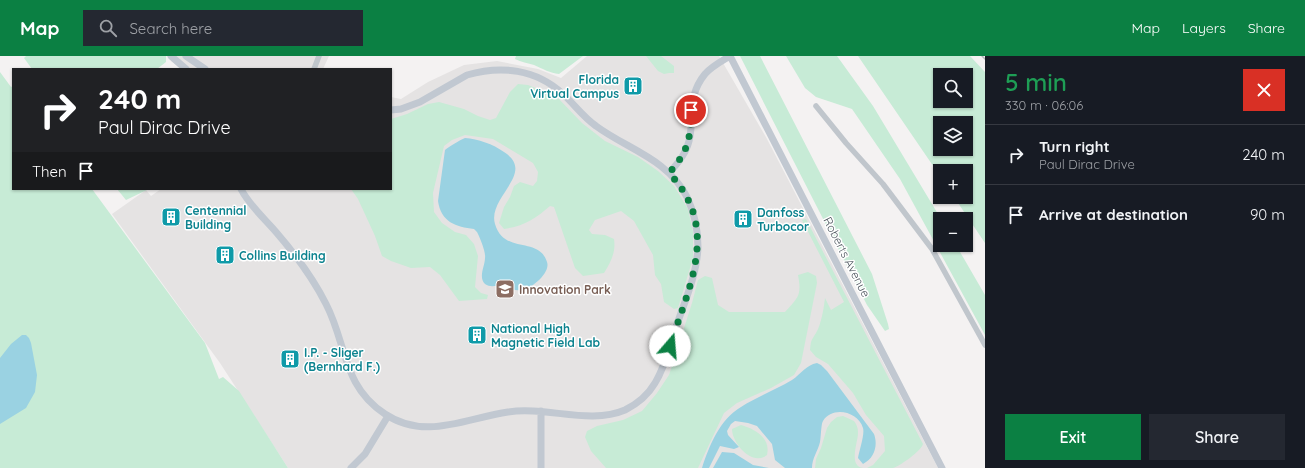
<!DOCTYPE html>
<html lang="en">
<head>
<meta charset="utf-8">
<style>
	body { margin:0; font-family:Quicksand,sans-serif; background:#242831; color:#f1f3f6; height:100vh; display:flex; flex-direction:column; font-size:15px; white-space:nowrap }
	* { box-sizing:border-box; margin:0 }
	p { font-size:13px; color:#9ea1a6 }
	.icon { flex:none; width:22px; height:22px; fill:none; stroke:currentColor; stroke-width:2; stroke-linecap:round; stroke-linejoin:round }
	.map { position:relative; flex:1; overflow:hidden }
	.panel { display:flex; flex-direction:column; background:#171b24; width:320px }
	.panel>* { flex:none }
	.top-card { position:absolute; left:12px; top:12px; width:380px; height:122px; border-radius:0px; box-shadow:0 1px 3px #0004; background:#202124; color:#fff; overflow:hidden }
	.fabs { position:absolute; left:933px; top:12px; display:grid; gap:8px }
	.fabs a { display:grid; place-items:center; width:40px; height:40px; border-radius:0px; background:#171b24; box-shadow:0 1px 3px #0004; font-size:20px }
	.pin { position:absolute; display:grid; place-items:center; width:34px; height:34px; color:#fff; margin:-17px; border:2px solid #fff; border-radius:50%; box-shadow:0 1px 4px #0007 }
	.me { position:absolute; width:44px; margin:-22px; rotate:18deg; stroke-linejoin:round; filter:drop-shadow(0 0 3px #0008) }
	.turn { display:flex; align-items:center; gap:14px; height:84px; padding:0 20px; font-size:18px }
	.turn .icon { width:52px; height:52px; stroke-width:2.5 }
	.turn b { display:block; font-size:28px; line-height:34px }
	.then { display:flex; align-items:center; height:38px; padding:0 20px; background:#0003; gap:8px; font-size:15px }
	.round { display:grid; place-items:center; flex:none; width:42px; height:42px; border-radius:0px; background:#242831 }
	.head { display:flex; align-items:center; justify-content:space-between; height:68px; padding:0 20px }
	h1 { font-size:24px; font-weight:600; line-height:30px; color:#1e9e55 }
	.action { display:flex; gap:8px; margin-top:auto; padding:8px 20px }
	.action a { flex:1; height:46px; border-radius:0px; background:#0b8043; color:#fff; font-size:16px; font-weight:600; line-height:46px; text-align:center }
	.action a+a { background:#242831; color:#f1f3f6 }
	ul { padding:0; list-style:none }
	li { display:flex; align-items:center; gap:12px; height:60px; padding:0 20px; border-top:1px solid #363941 }
	li div { flex:1 }
	li b { display:block; font-size:15px }
	li em { font-style:normal }
	header { display:flex; align-items:center; gap:24px; box-sizing:border-box; height:56px; padding:0 20px; background:#0b8043; color:#fff }
	header strong { font-size:19px }
	nav { display:flex; gap:22px; margin-inline-start:auto; font-size:14px }
	.search { width:280px; height:36px; background:#242831; display:flex; align-items:center; gap:10px; box-sizing:border-box; padding:0 14px; border-radius:0px; color:#9ea1a6; font-size:15px }
	main { display:flex; flex:1; min-height:0 }
	.map>svg:first-child { display:block }
</style>
</head>
<body>
<header>
<strong>Map</strong>
<div class="search"><svg class="icon" aria-label="search" viewBox="0 0 24 24"><circle cx="10" cy="10" r="6"/><path d="M15 15l6 6"/></svg>Search here</div>
<nav><a>Map</a><a>Layers</a><a>Share</a></nav>
</header>
<main>
<div class="map">
<svg width="985" height="412" viewBox="0 0 985 412">
	<rect width="100%" height="100%" fill="#f4f2f2"/>
	<path fill="#e5e3e3" d="M168,0H329L323,13H181L171,5Z
		M587,0H719L767,83L938,412H288L220,307L112,158L146,134L151,140L161,133H391V41L401,43L428,26L464,9L497,5L538,13L561,22Z"/>
	<path fill="#c7ebd6" fill-rule="evenodd" d="M26,0H166V6L157,13H32L24,2Z
		M516,0H583L559,18C550,17 543,13 534,9C528,7 521,6 515,3Z
		M646,0H661L674,10V17H669L664,18L658,15Z
		M740,0H760L872,218L888,268L889,273L885,275L867,249Z
		M786,0H837L873,50L941,163H940V189H956L985,239V279L900,123L852,53L816,41L805,32Z
		M858,0H970L985,16V187L954,141H966V115H940V120ZM940,19H966V45H940ZM940,67H966V93H940Z
		M0,16L11,31L13,30V133H92L205,287L219,323L223,321L239,335L288,412H0Z
		M518,28L528,29L557,41L582,67L605,85L638,101L658,115L674,130L688,153L693,176V202L678,252L674,253L664,246L661,228L655,219L653,199L634,165L621,155L595,164L589,174L592,178L605,179L614,183C616,196 611,206 604,217L583,220L575,212L554,151L550,150C535,163 524,170 504,173L499,167L504,151L510,141L514,130L520,126L533,130L537,125L538,116L533,107L493,83L465,79L452,84L444,90L433,137L434,156L442,167L455,176L466,179L474,188L478,200L475,231L481,237L488,239L487,243L459,245L440,219L430,211L411,212L391,205L382,200L375,180L358,143L351,133H391V63L407,58L428,48L439,46L464,53L478,60L490,64L496,62L510,36Z
		M117,133H149L126,144Z
		M806,163L923,388C921,395 900,410 893,412C885,412 875,412 867,412L873,409L885,395L884,380L866,359L853,337L828,308L816,301L810,294C811,284 811,285 816,277C821,269 824,251 825,242L831,254L844,246L802,164Z
		M808,216L816,220L817,227L801,307L794,319L771,332L737,347L724,357L698,412H606L591,395L585,381L587,375L597,370L623,364L642,355L657,337L669,319L692,247L698,224L705,220L712,222L718,249L729,256H785C798,241 802,240 798,219Z
		M843,360L854,365C857,369 858,372 858,377C858,386 848,410 863,412H815L816,403L821,392L827,372L831,366L837,361Z
		M741,369C755,373 771,382 767,399C752,411 732,387 732,373Z"/>
	<path fill="#9ad2e2" d="M465,82C478,83 493,88 504,96C537,117 487,141 495,168C504,199 539,180 547,206C551,217 530,234 521,234C512,235 505,231 497,230C493,230 489,231 485,228C478,221 485,210 485,202C486,196 480,182 477,176L474,173C456,171 441,166 438,145L445,94C448,91 460,84 465,82Z
		M22,279H26L29,282L31,287L37,319L35,336L26,352L0,368V302L11,288Z
		M817,307L821,309L827,315L874,378C878,389 875,402 863,408L858,402C859,395 865,378 863,372C858,355 832,350 823,365C821,368 821,381 820,386C818,395 812,402 812,412H785L775,404L772,388L757,370L748,367L735,365L731,368L727,375L728,379L739,391L734,393L720,390L709,412H702C709,390 720,363 741,351C757,341 775,334 792,324C801,318 806,309 817,307Z
		M722,396L734,397L753,409L769,412H713Z"/>
	<g fill="none" stroke-linecap="round" stroke-linejoin="round">
		<path stroke="#c0c6cc" stroke-width="5.5" d="M314,13L319,0
			M816,50L846,87L883,128L932,193L985,289"/>
		<path stroke="#c1c8d1" stroke-width="7" d="M171,0L186,13
			M186,0L205,13
			M730,0L942,412
			M669,117C679,106 688,95 690,80C694,56 688,39 705,18C712,10 722,5 730,0
			M241,133C249,149 264,162 276,176C295,198 313,222 326,248C347,288 342,330 385,358C425,385 466,362 508,356C546,350 590,369 625,354C637,348 648,339 655,327C665,311 669,292 675,274C684,247 697,219 698,191C698,174 694,156 687,141C668,103 627,93 596,70C583,61 574,48 563,38C536,13 501,9 467,19L420,46L401,53L391,54
			M351,412L365,398L388,360
			M541,412V355"/>
		<path stroke="#b5b7bb" stroke-width="1.5" d="M982,0L985,3"/>
	</g>
	<g fill="none" stroke-linecap="round" stroke-linejoin="round">
		<path stroke="#0b8043" stroke-width="7" stroke-dasharray="0 12.6" d="M670,290C689,230 721,171 669,117C688,96 691,82 691,54"/>
	</g>
	<defs>
		<g id="building-square" transform="scale(1)"><rect x="-9" y="-9" width="18" height="18" rx="4" fill="#0f9aa8" stroke="#fff"/><path d="M-4-6H4V6H1V3H-1V6H-4ZM-2.5-4.3h1.7v1.8h-1.7ZM.8-4.3h1.7v1.8H.8ZM-2.5-1h1.7V.8h-1.7ZM.8-1h1.7V.8H.8Z" fill="#fff"/></g>
		<g id="university-square" transform="scale(1)"><rect x="-9" y="-9" width="18" height="18" rx="4" fill="#8d6e63" stroke="#fff"/><path d="M0-5L7-2L0 1L-7-2ZM-4 1L0 2.5L4 1V4Q0 6-4 4Z" fill="#fff"/></g>
	</defs>
	<g fill-rule="evenodd">
		<use href="#building-square" x="633" y="30"/>
		<use href="#building-square" x="171" y="161"/>
		<use href="#building-square" x="743" y="163"/>
		<use href="#building-square" x="225" y="199"/>
		<use href="#university-square" x="505" y="233"/>
		<use href="#building-square" x="477" y="279"/>
		<use href="#building-square" x="290" y="303"/>
	</g>
	<g text-anchor="middle" dominant-baseline="central" stroke-width="3" stroke-linejoin="round" paint-order="stroke">
		<g font-size="12" font-weight="bold" fill="#0d838f" stroke="#fff" text-anchor="start">
			<text x="619" y="23" text-anchor="end">Florida<tspan x="619" dy="14">Virtual Campus</tspan></text>
			<text x="185" y="154">Centennial<tspan x="185" dy="14">Building</tspan></text>
			<text x="757" y="156">Danfoss<tspan x="757" dy="14">Turbocor</tspan></text>
			<text x="239" y="199">Collins Building</text>
			<text x="491" y="272">National High<tspan x="491" dy="14">Magnetic Field Lab</tspan></text>
			<text x="304" y="296">I.P. - Sliger<tspan x="304" dy="14">(Bernhard F.)</tspan></text>
		</g>
		<g font-size="12" fill="#4c555d" stroke="#fff">
			<text transform="translate(847 201) rotate(63)">Roberts Avenue</text>
		</g>
		<g font-size="12" font-weight="bold" fill="#785e54" stroke="#fff" text-anchor="start">
			<text x="519" y="233">Innovation Park</text>
		</g>
	</g>
</svg>
<div class="fabs">
<a><svg class="icon" aria-label="search" viewBox="0 0 24 24"><circle cx="10" cy="10" r="6"/><path d="M15 15l6 6"/></svg></a>
<a><svg class="icon" aria-label="layers" viewBox="0 0 24 24"><path d="M12 4l9 5-9 5-9-5zM3 14l9 5 9-5"/></svg></a>
<a>+</a>
<a>−</a>
</div>
<div class="pin" style="left:691px;top:54px;background:#d93025"><svg class="icon" aria-label="arrive" viewBox="0 0 24 24"><path d="M6 21V4h12l-3 4 3 4H6"/></svg></div>
<svg class="me" style="left:670px;top:290px" viewBox="-20 -20 40 40"><circle r="19" fill="#fff"/><path d="M0-13L10 11 0 6-10 11z" fill="#0b8043"/></svg>
<div class="top-card">
<div class="turn"><svg class="icon" aria-label="right" viewBox="0 0 24 24"><path d="M7 20v-9h11M14 6l5 5-5 5"/></svg><div><b>240 m</b>Paul Dirac Drive</div></div>
<div class="then">Then<svg class="icon" aria-label="arrive" viewBox="0 0 24 24"><path d="M6 21V4h12l-3 4 3 4H6"/></svg></div>
</div>
</div>
<section class="panel">
<div class="head"><div><h1>5 min</h1><p>330 m · 06:06</p></div><a class="round" style="background:#d93025;color:#fff"><svg class="icon" aria-label="close" viewBox="0 0 24 24"><path d="M6 6l12 12M18 6L6 18"/></svg></a></div>
<ul>
<li><svg class="icon" aria-label="right" viewBox="0 0 24 24"><path d="M7 20v-9h11M14 6l5 5-5 5"/></svg><div><b>Turn right</b><p>Paul Dirac Drive</p></div><em>240 m</em></li>
<li><svg class="icon" aria-label="arrive" viewBox="0 0 24 24"><path d="M6 21V4h12l-3 4 3 4H6"/></svg><div><b>Arrive at destination</b></div><em>90 m</em></li>
</ul>
<div class="action"><a>Exit</a><a>Share</a></div>
</section>
</main>
</body>
</html>
